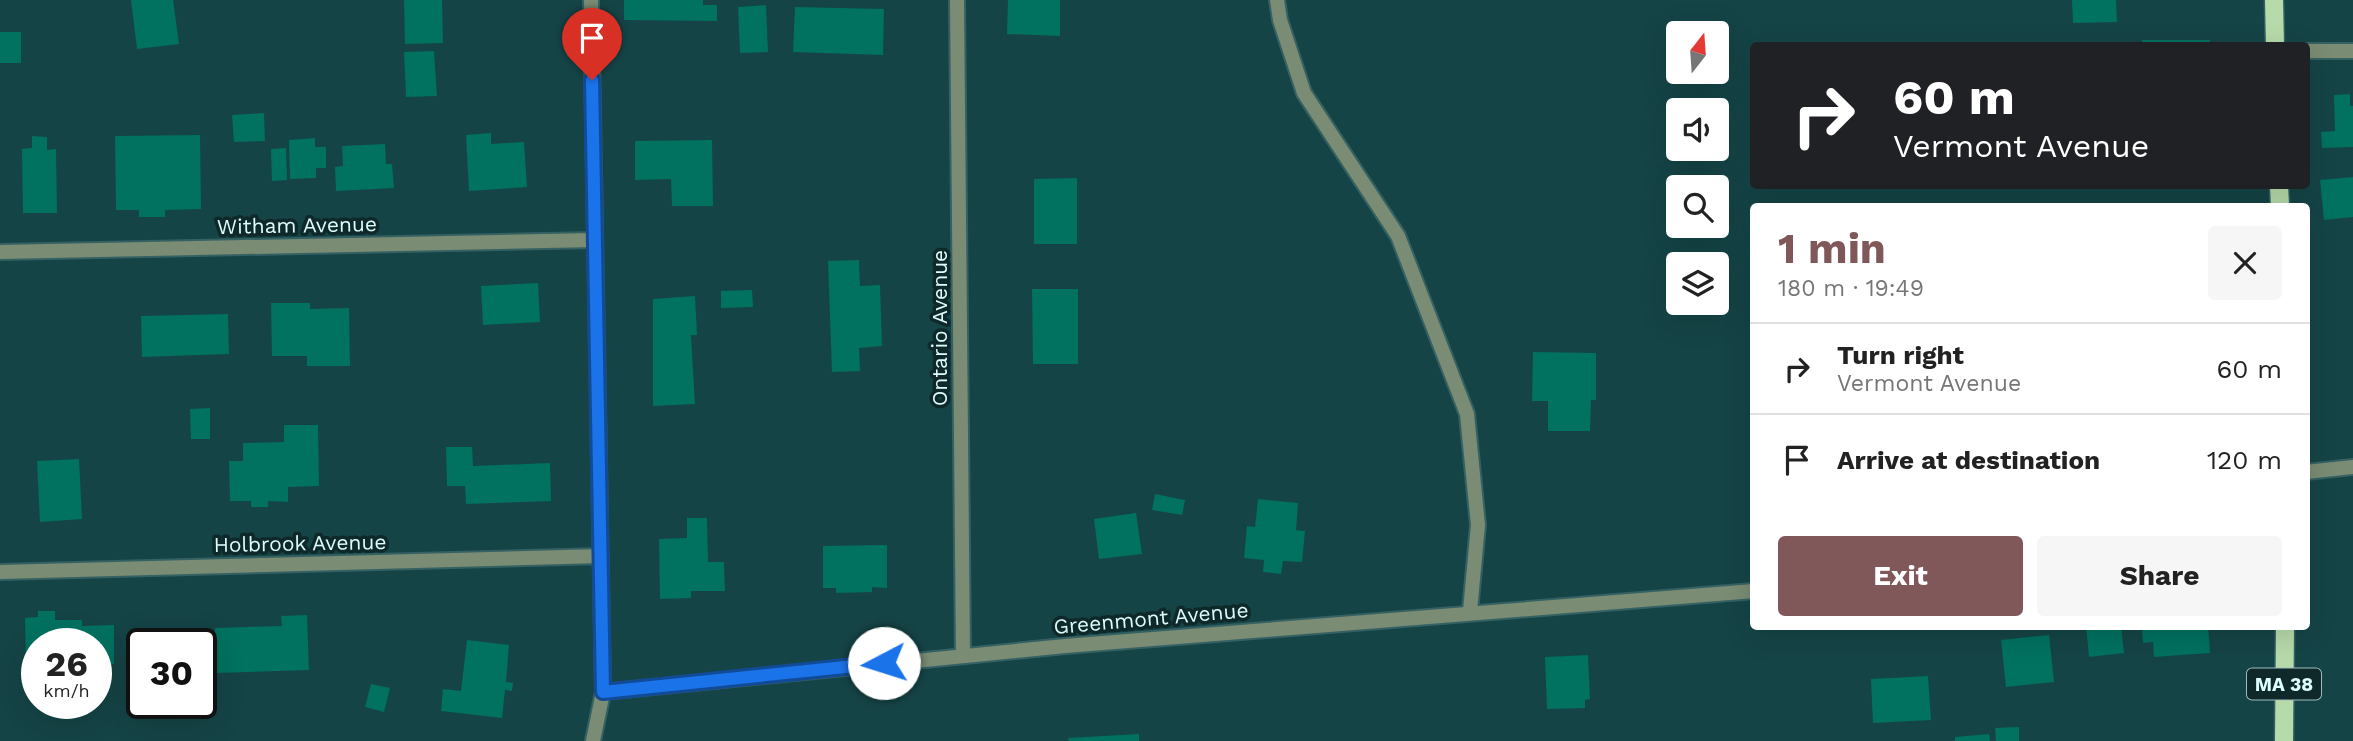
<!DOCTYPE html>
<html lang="en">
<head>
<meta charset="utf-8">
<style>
	body { margin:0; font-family:"Work Sans",sans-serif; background:#f6f6f6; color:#222; height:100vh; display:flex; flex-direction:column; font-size:26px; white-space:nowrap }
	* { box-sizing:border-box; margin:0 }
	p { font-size:23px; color:#767676 }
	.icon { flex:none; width:38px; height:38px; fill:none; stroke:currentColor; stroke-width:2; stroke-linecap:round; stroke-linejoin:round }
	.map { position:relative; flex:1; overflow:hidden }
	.panel { position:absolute; left:1750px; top:203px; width:560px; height:427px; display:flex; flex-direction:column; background:#fff; border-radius:7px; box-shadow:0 7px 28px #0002 }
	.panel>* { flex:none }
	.top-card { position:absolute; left:1750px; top:42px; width:560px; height:147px; border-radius:7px; box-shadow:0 7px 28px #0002; background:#202124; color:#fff; overflow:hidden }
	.needle { width:46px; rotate:17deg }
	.buttons { position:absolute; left:1666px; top:21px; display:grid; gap:14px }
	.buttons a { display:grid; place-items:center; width:63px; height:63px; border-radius:7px; background:#fff; box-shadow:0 7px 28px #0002; font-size:35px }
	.speed { position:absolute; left:21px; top:628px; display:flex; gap:14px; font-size:35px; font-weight:700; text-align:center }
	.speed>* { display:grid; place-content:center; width:91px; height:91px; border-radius:50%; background:#fff; box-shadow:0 7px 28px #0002; line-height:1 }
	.speed small { font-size:18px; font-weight:400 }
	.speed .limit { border:4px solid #111; border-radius:10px; background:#fff; color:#111 }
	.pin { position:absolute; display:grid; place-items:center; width:60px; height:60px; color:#fff; margin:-72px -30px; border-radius:50% 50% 50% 0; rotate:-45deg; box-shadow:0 0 7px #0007 }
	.pin .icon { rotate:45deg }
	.me { position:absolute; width:77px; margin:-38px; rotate:265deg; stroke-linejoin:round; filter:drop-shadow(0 0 5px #0008) }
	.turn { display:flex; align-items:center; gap:24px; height:147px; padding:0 28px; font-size:32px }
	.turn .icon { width:91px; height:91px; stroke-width:2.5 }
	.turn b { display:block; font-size:49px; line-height:60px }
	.round { display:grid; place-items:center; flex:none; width:74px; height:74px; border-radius:7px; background:#f6f6f6 }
	.overview { display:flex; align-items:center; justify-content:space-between; height:119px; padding:0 28px }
	h1 { font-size:42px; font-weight:700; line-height:52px; color:#81585a }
	.button { display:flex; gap:14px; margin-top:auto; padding:14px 28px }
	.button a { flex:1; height:80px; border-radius:7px; background:#81585a; color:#fff; font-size:28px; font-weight:700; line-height:80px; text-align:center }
	.button a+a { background:#f6f6f6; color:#222 }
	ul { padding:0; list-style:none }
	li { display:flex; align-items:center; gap:21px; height:91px; padding:0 28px; border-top:2px solid #e0e0e0 }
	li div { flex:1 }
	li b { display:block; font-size:26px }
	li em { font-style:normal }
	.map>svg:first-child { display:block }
</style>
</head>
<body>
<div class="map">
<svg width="2353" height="741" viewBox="0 0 2353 741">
	<rect width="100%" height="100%" fill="#154446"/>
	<path fill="#017160" d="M131,0H173L179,44L137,49Z
		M404,0H442L443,43L405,44Z
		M624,0H703V5H717V21L624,20Z
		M1008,0H1060V36L1007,34Z
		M2072,0H2116L2117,22L2073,23Z
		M766,5L768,52L740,53L738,7Z
		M795,7L884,9L883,55L793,52Z
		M0,32H21V63H0Z
		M2142,40H2210V46H2142Z
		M434,51L437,96L406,97L404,52Z
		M2350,94V106H2353V147L2322,148L2321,132L2335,131L2334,95Z
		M264,113L265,141L234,142L232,115Z
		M491,133V144L524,142L527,187L469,191L466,135Z
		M200,135L201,209L165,210V217H139V210H116L115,136Z
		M32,136L47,137V150L56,149L57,213H23L22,149L32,148Z
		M315,138V147H326V168H316V178L290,179L289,140Z
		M712,140L713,206H672L671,179L635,180V141Z
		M385,144L386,164H392L394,188L336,191L335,167L343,166L342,146Z
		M286,148L287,180L272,181L271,149Z
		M2353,177V217L2324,220L2320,180Z
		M1077,178V244H1034V179Z
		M859,260L860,286L880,285L882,346L859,348L860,371L832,372L828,261Z
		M538,283L540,322L483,325L481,286Z
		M1032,289H1078V364H1033Z
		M752,290L753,307L721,308V291Z
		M695,296L697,335H691L695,404L653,406V299Z
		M271,303H310V309L349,308L350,366H307V356H272Z
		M228,314L229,354L142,357L141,316Z
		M1533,352L1596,353V400H1591L1590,431H1548V401H1532Z
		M210,408V439H191L190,409Z
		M284,425H318L319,486L288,487V502L268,501V507H251V501H230L229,461H243V443L284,442Z
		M446,447H472L473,466L550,463L551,501L466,504L465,486H447Z
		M79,459L82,519L40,522L37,461Z
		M1155,494L1185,500L1182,515L1152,510Z
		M1258,499L1298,503L1296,530L1305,531L1302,562L1283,561L1281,574L1263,572L1264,560L1244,558L1247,526L1255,527Z
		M1136,513L1142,554L1099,559L1094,519Z
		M687,518H707L708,562H724L725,591H691V598L660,599L659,539L687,538Z
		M887,545V588L872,587V592L836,593V588H823V546Z
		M38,611H55V620H82V626L114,625V664L96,665V644H37V666H26L25,618L38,617Z
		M307,615L309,670L216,673L215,628L282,626L281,616Z
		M2086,626H2121L2124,653L2089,657Z
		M2142,626H2208L2210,653L2154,657L2153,642L2143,643Z
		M2049,635L2054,682L2006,687L2001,640Z
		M467,640L509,645L506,682L513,683L512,691L505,690L502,718L441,711L443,689L461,691Z
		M1588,655L1590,699L1585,700V708L1547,709L1545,657Z
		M1928,676L1931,720L1873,723L1871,679Z
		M371,684L390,688L384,712L365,707Z
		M2019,727V741H1996L1995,728Z
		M1139,734V741H1069L1068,738Z
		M1989,734L1990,741H1955V737Z"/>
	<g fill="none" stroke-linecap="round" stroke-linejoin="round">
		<g stroke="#356163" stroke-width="18">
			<path id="lane" d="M1277,0L1280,20L1304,93L1398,236L1467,414L1478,525L1470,611"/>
		</g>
		<g stroke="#356163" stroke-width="18">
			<path id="street" d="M591,0L603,692L593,741
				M957,0L963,656
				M2306,51H2353
				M0,252L595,240
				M2306,472L2353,467
				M0,572L601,556
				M603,692L1065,646L1754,591"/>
		</g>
		<g stroke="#356163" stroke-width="21">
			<path id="primary" d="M2274,0L2275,46
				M2279,186L2280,206
				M2284,741L2285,626"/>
		</g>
		<use href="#lane" stroke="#7a8c74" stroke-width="14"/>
		<use href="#street" stroke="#7a8c74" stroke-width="14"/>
		<use href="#primary" stroke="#b6daa9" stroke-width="18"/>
	</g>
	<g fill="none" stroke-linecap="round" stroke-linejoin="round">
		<g stroke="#114b97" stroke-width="18">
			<path id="route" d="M592,80L603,692L884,663"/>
		</g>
		<use href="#route" stroke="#1a73e8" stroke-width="12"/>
	</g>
	<g text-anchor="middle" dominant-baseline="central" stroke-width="7" stroke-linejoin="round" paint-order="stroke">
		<rect fill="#0f2829" stroke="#9fbcbd" stroke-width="2" x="2247" y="668.5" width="74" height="31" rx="5"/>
		<g font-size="19" font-weight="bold" fill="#ddfcfc">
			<text x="2284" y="684">MA 38</text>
		</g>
		<g font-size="21" fill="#ddfcfc" stroke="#0f2829">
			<text transform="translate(297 225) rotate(-1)">Witham Avenue</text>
			<text transform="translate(939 328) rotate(-90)">Ontario Avenue</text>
			<text transform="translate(300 543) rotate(-1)">Holbrook Avenue</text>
			<text transform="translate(1151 618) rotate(-5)">Greenmont Avenue</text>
		</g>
	</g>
</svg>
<div class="buttons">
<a><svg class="needle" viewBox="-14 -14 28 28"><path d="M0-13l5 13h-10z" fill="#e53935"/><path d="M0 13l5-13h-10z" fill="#767676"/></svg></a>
<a><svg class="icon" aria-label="sound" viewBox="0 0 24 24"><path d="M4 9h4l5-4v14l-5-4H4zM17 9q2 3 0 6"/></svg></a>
<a><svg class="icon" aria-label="search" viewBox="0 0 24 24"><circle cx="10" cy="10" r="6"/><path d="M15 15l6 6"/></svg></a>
<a><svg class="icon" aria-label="layers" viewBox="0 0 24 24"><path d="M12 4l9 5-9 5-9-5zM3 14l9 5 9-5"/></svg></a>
</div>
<div class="speed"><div>26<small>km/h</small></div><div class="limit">30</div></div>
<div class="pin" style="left:592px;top:80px;background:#d93025"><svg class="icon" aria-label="arrive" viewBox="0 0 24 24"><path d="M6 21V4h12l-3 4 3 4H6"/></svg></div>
<svg class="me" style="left:884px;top:663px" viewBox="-20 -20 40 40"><circle r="19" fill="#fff"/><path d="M0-13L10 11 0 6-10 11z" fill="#1a73e8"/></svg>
<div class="top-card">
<div class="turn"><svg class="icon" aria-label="right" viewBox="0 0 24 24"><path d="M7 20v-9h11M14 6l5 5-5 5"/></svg><div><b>60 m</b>Vermont Avenue</div></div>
</div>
<section class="panel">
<div class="overview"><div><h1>1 min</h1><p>180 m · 19:49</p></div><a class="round"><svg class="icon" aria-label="close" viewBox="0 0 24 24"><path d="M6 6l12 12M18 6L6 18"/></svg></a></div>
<ul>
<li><svg class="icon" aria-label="right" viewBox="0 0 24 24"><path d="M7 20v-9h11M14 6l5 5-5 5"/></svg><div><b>Turn right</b><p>Vermont Avenue</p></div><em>60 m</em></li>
<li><svg class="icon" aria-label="arrive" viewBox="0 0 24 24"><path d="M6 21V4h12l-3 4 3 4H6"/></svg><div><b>Arrive at destination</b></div><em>120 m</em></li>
</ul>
<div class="button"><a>Exit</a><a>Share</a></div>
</section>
</div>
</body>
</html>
